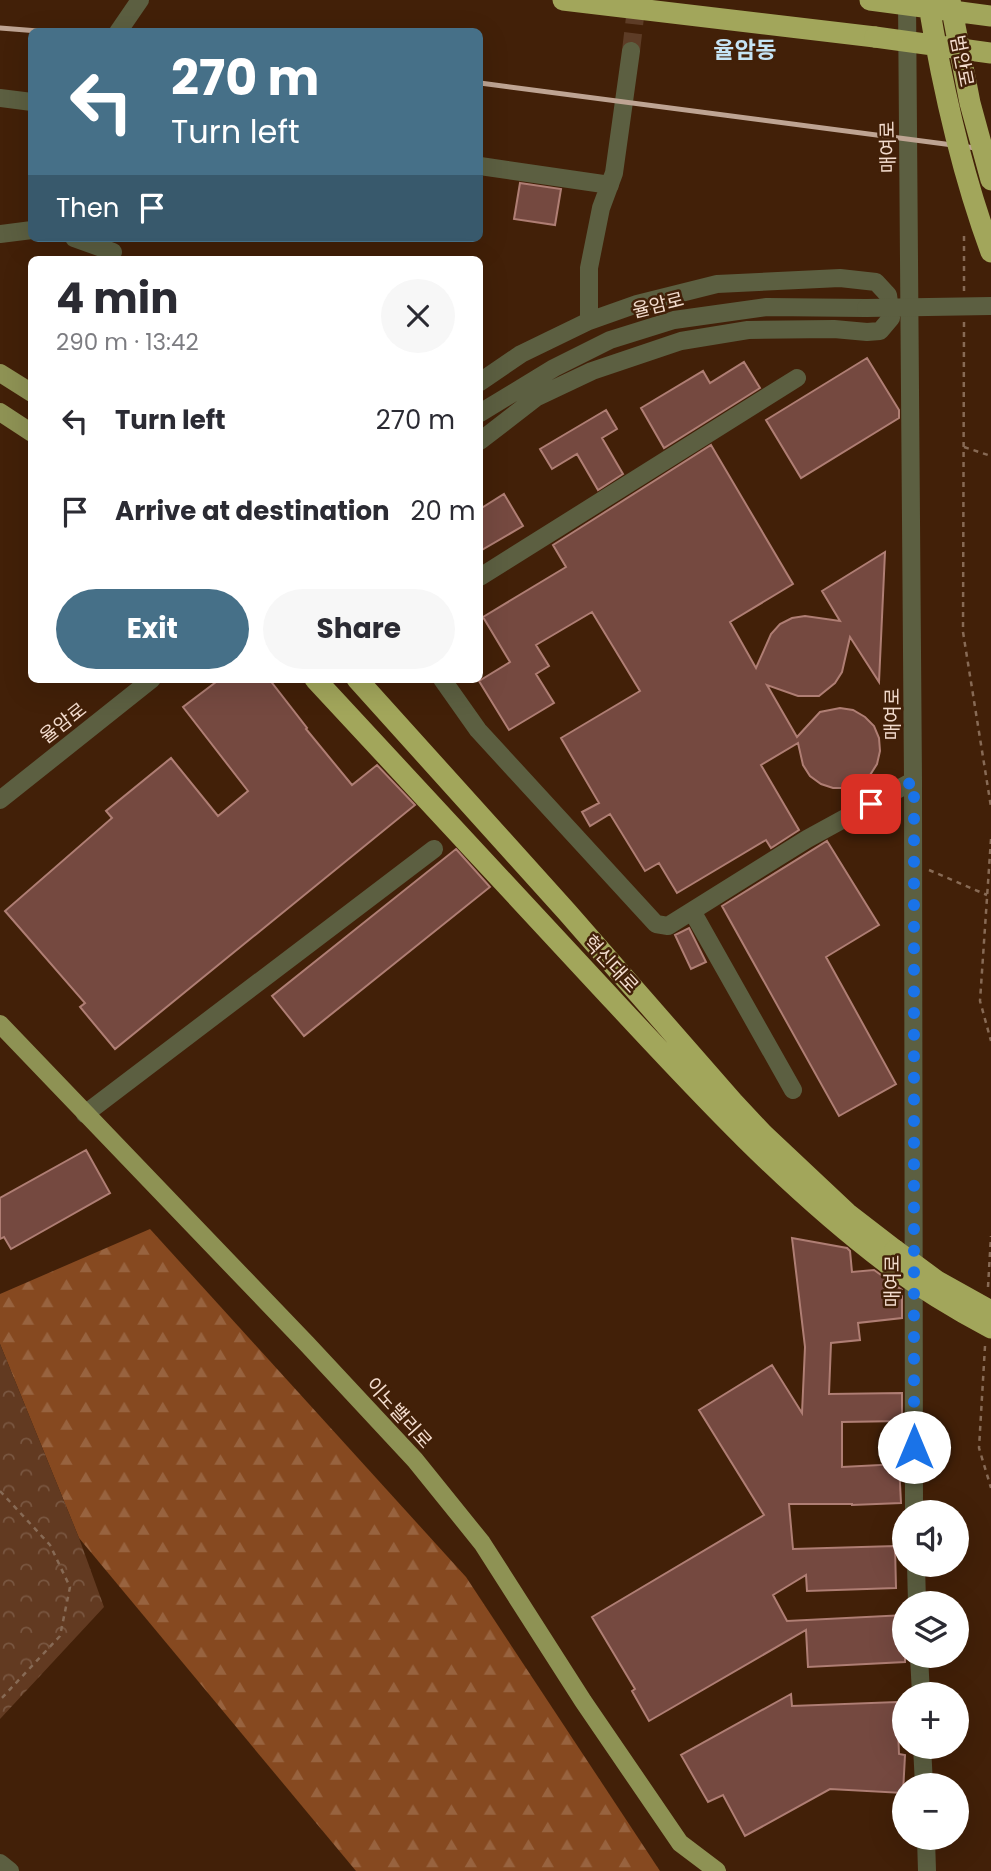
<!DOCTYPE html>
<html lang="en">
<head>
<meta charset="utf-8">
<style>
	body { margin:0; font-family:Poppins,"Noto Sans KR",sans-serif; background:#f7f7f7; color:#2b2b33; height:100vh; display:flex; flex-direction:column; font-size:26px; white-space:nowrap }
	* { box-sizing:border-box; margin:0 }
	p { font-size:23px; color:#7c7c81 }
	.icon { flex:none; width:38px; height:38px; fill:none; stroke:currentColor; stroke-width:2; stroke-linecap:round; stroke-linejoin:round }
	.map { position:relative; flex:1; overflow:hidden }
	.drawer { position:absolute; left:28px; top:256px; width:455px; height:427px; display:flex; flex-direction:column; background:#fff; border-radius:10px; box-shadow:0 7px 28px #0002 }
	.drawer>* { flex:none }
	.hud { position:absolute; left:28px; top:28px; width:455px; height:214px; border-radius:10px; box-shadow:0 7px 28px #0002; background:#467088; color:#fff; overflow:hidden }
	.controls { position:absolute; left:892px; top:1500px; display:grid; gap:14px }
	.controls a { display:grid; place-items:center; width:77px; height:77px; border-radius:50%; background:#fff; box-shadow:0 7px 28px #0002; font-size:35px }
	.pin { position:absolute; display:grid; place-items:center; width:60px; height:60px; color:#fff; margin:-30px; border-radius:14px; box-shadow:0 4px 10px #0006 }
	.me { position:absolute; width:77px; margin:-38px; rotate:0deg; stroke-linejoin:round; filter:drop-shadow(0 0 5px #0008) }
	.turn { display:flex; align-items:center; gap:24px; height:147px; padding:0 28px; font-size:32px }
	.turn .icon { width:91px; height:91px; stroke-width:2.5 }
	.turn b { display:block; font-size:49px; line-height:60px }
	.then { display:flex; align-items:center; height:66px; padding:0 28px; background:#0003; gap:14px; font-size:26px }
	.round { display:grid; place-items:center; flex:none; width:74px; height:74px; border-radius:37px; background:#f7f7f7 }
	.summary { display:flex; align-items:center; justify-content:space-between; height:119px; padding:0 28px }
	h1 { font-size:42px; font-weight:700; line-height:52px }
	.primary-button { display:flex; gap:14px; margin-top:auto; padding:14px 28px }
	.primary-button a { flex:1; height:80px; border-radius:42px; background:#467088; color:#fff; font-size:28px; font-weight:700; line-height:80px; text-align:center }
	.primary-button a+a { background:#f7f7f7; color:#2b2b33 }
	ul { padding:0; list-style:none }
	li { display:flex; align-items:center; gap:21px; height:91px; padding:0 28px }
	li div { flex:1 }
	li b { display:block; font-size:26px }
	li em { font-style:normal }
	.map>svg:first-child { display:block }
</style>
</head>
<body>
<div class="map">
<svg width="991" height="1871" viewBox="0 0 991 1871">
	<defs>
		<pattern id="forest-firs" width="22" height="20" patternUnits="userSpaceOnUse" patternTransform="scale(1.75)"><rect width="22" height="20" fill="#864920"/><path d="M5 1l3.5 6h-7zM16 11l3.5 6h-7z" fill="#98633f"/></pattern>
		<pattern id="park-crowns" width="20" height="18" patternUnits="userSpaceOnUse" patternTransform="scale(1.75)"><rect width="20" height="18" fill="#623a21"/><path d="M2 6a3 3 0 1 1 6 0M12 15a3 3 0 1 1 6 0" fill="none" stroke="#795640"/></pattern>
	</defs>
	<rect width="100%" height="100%" fill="#422008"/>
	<path fill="url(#forest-firs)" d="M150,1229L466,1577L660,1871H356L79,1538L0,1344V1294Z"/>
	<path fill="url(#park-crowns)" d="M0,1344L79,1538L104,1607L0,1719Z"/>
	<path fill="#754940" stroke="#af7e74" stroke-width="2" d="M520,183L561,189L555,225L514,219Z
		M867,358L899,410V418L801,478L766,420Z
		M744,362L760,388L664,448L641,408L703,371L710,383Z
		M606,410L617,429L602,438L623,474L598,490L577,454L552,469L540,449Z
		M711,445L793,584L730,622L756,668L771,634L780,624L792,618L805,616L840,621L822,591L885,552L879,682L850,637L842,672L835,683L819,696H798L767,685L797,737L820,712L840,708L853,710L865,717L874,726L879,738L880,751L877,764L870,775L859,784L847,788H833L821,784L810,776L803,765L798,743L761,765L799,830L771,848L766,840L677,893L659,863L645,871L610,814L590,826L582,812L599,803L561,738L640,691L592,612L536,645L549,666L536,674L554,703L509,730L479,681L510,662L483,617L566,567L553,545Z
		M504,494L523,526L480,551V509Z
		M220,679H269L307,728L306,729L352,785L377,765L415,805L115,1049L80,1007L85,1003L5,911L112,818L106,811L171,758L218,816L248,791L183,707Z
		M827,841L879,925L826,957L896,1084L839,1116L722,906Z
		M456,849L490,887L304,1036L272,996Z
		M689,928L706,962L691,969L675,935Z
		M86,1150L110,1193L11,1249L4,1237L0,1239V1198Z
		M792,1238L847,1248L850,1251L852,1272L874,1270L902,1290V1318L858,1323L860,1340L831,1343L829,1394L902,1393V1421L842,1422V1467L899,1464L901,1503L852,1505V1504H789L793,1549L895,1546L896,1588L807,1591L806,1575L773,1595L787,1621L905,1615V1662L808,1667L806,1630L649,1721L632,1691L635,1689L592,1617L764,1515L699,1410L772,1365L802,1413L805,1347Z
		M791,1694L792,1706L897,1702L899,1754L905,1755L903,1793L830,1789L745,1836L723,1795L708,1802L681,1755Z"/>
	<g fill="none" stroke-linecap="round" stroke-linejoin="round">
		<path stroke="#5d3c26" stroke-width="18" stroke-dasharray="18 9" stroke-linecap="butt" d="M631,51L637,0"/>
		<path stroke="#876a55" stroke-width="2.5" stroke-dasharray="5 5" stroke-linecap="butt" d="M964,291V235
			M964,322L963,632L991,807
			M964,447L991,456
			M991,839L980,1001L991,1041
			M929,870L987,895
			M988,1287L991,1236
			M985,1346L979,1448L991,1488
			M0,1491L50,1545L70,1587L60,1636L0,1700"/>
		<path stroke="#5c5f41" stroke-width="18" d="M907,0L913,781L914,1512
			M118,32L140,0
			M0,98L32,102
			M480,166L610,185
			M0,234L32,230
			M74,238L113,252
			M589,321V268L601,208L614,173L631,51
			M480,382L521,354L589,321L637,304L717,284L840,278L876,282L888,295L891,318L880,331L867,332L834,329L748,330L681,341L592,371L537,397L480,441
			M480,413L554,368L610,340L674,320L767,307L866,308
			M480,577L797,378
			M442,679L478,730L656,924L668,926L807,839L913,781
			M0,800L152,679
			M692,911L793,1090
			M85,1114L434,849
			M916,1564L917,1603
			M919,1656L921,1694
			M922,1746L924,1785
			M926,1838L927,1871
			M0,1863L10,1871"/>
		<path stroke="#8e9254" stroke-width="18" d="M0,373L32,393
			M0,412L32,433
			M0,1024L307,1344L415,1460L482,1543L583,1701L680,1843L717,1871"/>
		<path stroke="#a2a65b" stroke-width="21" d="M563,0L875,37
			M315,679C410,781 505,883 599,985C691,1084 781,1183 888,1264
			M357,679L567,912L733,1102L763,1134L847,1213L895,1250"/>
		<path stroke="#bea493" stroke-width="5" d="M0,28L51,32
			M480,83L991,150"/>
		<path stroke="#5c5f41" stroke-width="18" d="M866,308L991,306"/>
		<path stroke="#a2a65b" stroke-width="21" d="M870,0L991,16
			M928,0C942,85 961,171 991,252
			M950,0L970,103L991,180
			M875,37L991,53
			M895,1250L937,1281L991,1311
			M888,1264C921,1288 955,1309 991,1328"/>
	</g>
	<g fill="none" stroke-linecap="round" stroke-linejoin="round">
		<path stroke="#1a73e8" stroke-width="12" stroke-dasharray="0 21.6" d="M871,804L914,781V1447"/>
	</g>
	<g text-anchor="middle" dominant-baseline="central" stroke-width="5" stroke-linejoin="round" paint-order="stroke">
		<g font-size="19" fill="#f3dcce" stroke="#422008">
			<text transform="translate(962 61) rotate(79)">범안로</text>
			<text transform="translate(888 147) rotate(-91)">매여로</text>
			<text transform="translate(658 305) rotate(-14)">율암로</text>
			<text transform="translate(892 714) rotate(-90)">매여로</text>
			<text transform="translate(63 723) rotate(-38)">율암로</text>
			<text transform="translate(611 964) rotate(47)">혁신대로</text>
			<text transform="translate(892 1281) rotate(-90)">매여로</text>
			<text transform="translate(399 1413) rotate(48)">이노밸리로</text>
		</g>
		<g font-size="23" font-weight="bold" fill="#c5e4f5" stroke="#422008">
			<text x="745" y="50">율암동</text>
		</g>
	</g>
</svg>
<div class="controls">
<a><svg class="icon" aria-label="sound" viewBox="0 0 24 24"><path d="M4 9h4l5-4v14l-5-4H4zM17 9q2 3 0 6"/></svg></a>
<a><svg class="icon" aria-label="layers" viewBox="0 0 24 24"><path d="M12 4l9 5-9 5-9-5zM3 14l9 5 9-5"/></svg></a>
<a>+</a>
<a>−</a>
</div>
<div class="pin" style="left:871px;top:804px;background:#d93025"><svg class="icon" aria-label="arrive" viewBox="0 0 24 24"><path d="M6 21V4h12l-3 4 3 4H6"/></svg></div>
<svg class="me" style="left:914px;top:1447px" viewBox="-20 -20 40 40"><circle r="19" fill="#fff"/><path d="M0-13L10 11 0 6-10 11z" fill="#1a73e8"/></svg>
<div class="hud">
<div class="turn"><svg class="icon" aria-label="left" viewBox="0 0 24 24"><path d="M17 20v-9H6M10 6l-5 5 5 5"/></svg><div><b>270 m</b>Turn left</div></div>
<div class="then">Then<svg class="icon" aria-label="arrive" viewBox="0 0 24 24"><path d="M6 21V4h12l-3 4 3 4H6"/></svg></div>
</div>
<section class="drawer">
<div class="summary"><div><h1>4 min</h1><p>290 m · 13:42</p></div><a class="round"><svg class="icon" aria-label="close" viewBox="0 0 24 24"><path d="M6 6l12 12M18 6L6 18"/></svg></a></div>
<ul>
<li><svg class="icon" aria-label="left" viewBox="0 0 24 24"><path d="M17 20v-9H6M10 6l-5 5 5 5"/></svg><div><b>Turn left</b></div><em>270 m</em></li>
<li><svg class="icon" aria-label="arrive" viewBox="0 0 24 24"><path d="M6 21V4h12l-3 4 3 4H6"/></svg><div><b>Arrive at destination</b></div><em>20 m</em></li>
</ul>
<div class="primary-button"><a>Exit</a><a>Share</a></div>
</section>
</div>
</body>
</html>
